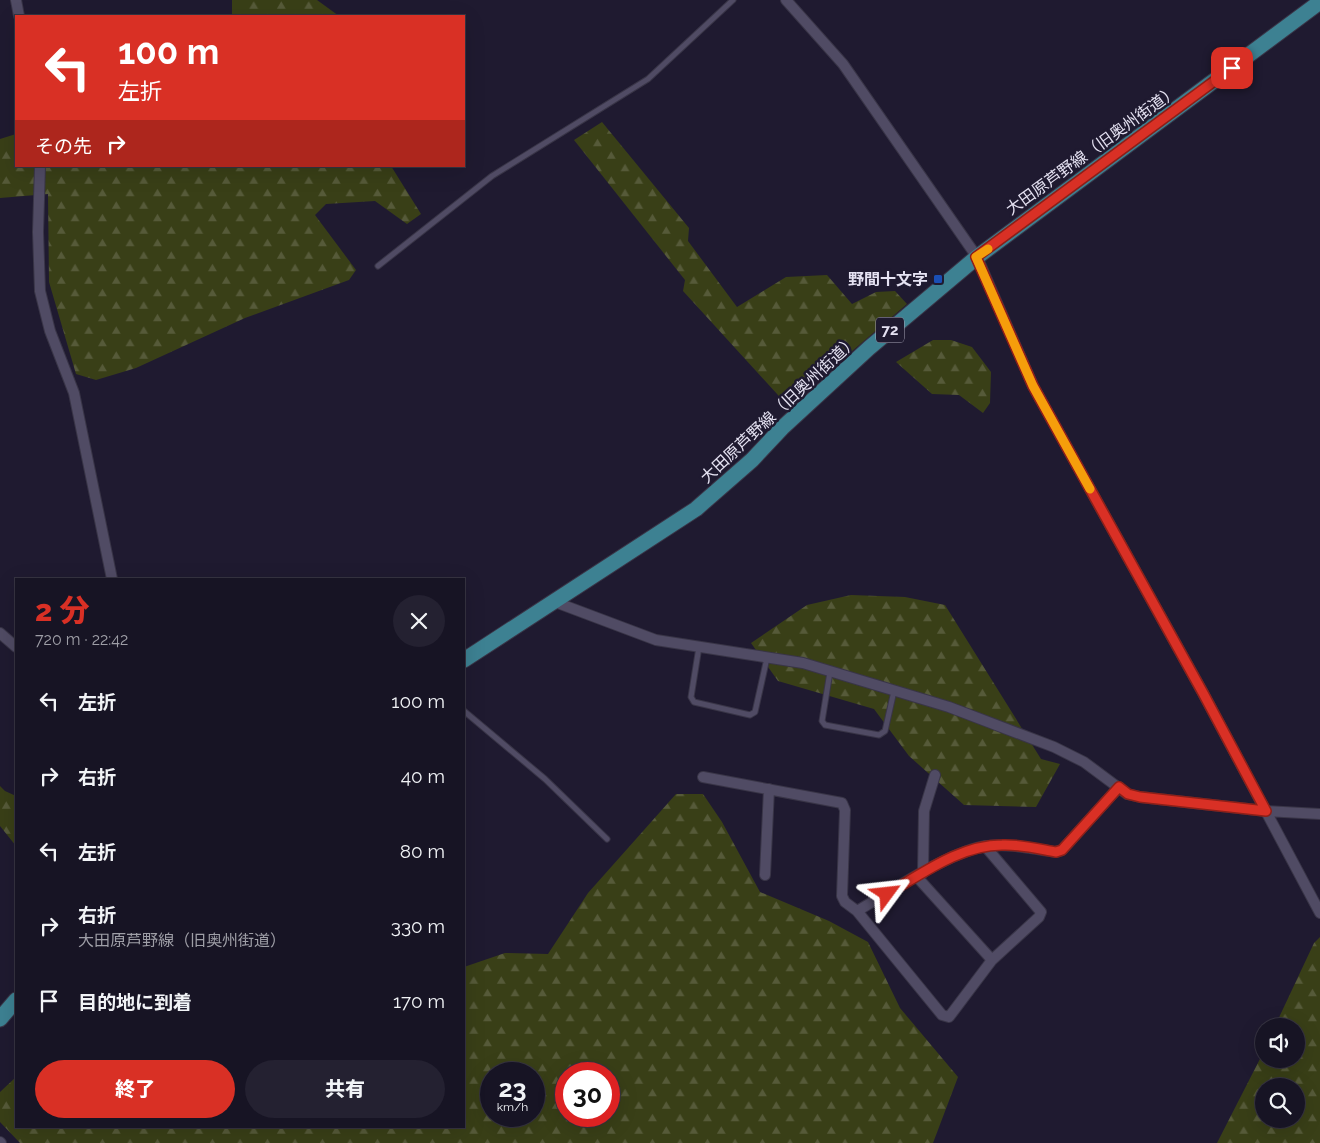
<!DOCTYPE html>
<html lang="ja">
<head>
<meta charset="utf-8">
<style>
	body { margin:0; font-family:Raleway,"Noto Sans JP",sans-serif; background:#242131; color:#f1f3f6; height:100vh; display:flex; flex-direction:column; font-size:19px; white-space:nowrap }
	* { box-sizing:border-box; margin:0 }
	p { font-size:16px; color:#9e9ea6 }
	.icon { flex:none; width:28px; height:28px; fill:none; stroke:currentColor; stroke-width:2; stroke-linecap:round; stroke-linejoin:round }
	.map { position:relative; flex:1; overflow:hidden }
	.panel { position:absolute; left:15px; top:578px; width:450px; height:550px; display:flex; flex-direction:column; background:#171424; border-radius:0px; box-shadow:0 5px 20px #0002,0 0 0 1px #363341 }
	.panel>* { flex:none }
	.hud { position:absolute; left:15px; top:15px; width:450px; height:152px; border-radius:0px; box-shadow:0 5px 20px #0002,0 0 0 1px #363341; background:#d93025; color:#fff; overflow:hidden }
	.tools { position:absolute; left:1255px; top:1018px; display:grid; gap:10px }
	.tools a { display:grid; place-items:center; width:50px; height:50px; border-radius:50%; background:#171424; box-shadow:0 5px 20px #0002,0 0 0 1px #363341; font-size:25px }
	.speed { position:absolute; left:480px; top:1062px; display:flex; gap:10px; font-size:25px; font-weight:700; text-align:center }
	.speed>* { display:grid; place-content:center; width:65px; height:65px; border-radius:50%; background:#171424; box-shadow:0 5px 20px #0002,0 0 0 1px #363341; line-height:1 }
	.speed small { font-size:12px; font-weight:400 }
	.speed .limit { border:8px solid #d22; background:#fff; color:#111 }
	.pin { position:absolute; display:grid; place-items:center; width:42px; height:42px; color:#fff; margin:-21px; border-radius:10px; box-shadow:0 2px 8px #0006 }
	.me { position:absolute; width:55px; margin:-28px; rotate:60deg; stroke-linejoin:round; filter:drop-shadow(0 0 4px #0008) }
	.turn { display:flex; align-items:center; gap:18px; height:105px; padding:0 20px; font-size:22px }
	.turn .icon { width:65px; height:65px; stroke-width:2.5 }
	.turn b { display:block; font-size:35px; line-height:42px }
	.then { display:flex; align-items:center; height:48px; padding:0 20px; background:#0003; gap:10px; font-size:19px }
	.round { display:grid; place-items:center; flex:none; width:52px; height:52px; border-radius:26px; background:#242131 }
	.summary { display:flex; align-items:center; justify-content:space-between; height:85px; padding:0 20px }
	h1 { font-size:30px; font-weight:800; line-height:38px; color:#d93025 }
	.primary-button { display:flex; gap:10px; margin-top:auto; padding:10px 20px }
	.primary-button a { flex:1; height:58px; border-radius:30px; background:#d93025; color:#fff; font-size:20px; font-weight:800; line-height:58px; text-align:center }
	.primary-button a+a { background:#242131; color:#f1f3f6 }
	ul { padding:0; list-style:none }
	li { display:flex; align-items:center; gap:15px; height:75px; padding:0 20px }
	li div { flex:1 }
	li b { display:block; font-size:19px }
	li em { font-style:normal }
	.map>svg:first-child { display:block }
</style>
</head>
<body>
<div class="map">
<svg width="1320" height="1143" viewBox="0 0 1320 1143">
	<defs>
		<pattern id="forest-firs" width="22" height="20" patternUnits="userSpaceOnUse" patternTransform="scale(1.25)"><rect width="22" height="20" fill="#393f17"/><path d="M5 1l3.5 6h-7zM16 11l3.5 6h-7z" fill="#565a39"/></pattern>
	</defs>
	<rect width="100%" height="100%" fill="#1f1a30"/>
	<path fill="url(#forest-firs)" fill-rule="evenodd" d="M232,0H317L339,16H232Z
		M602,122L689,228L688,241L737,307L786,277L827,275L852,304L876,292L895,291L907,304L788,406L683,291L685,280L574,140Z
		M16,134V166H391L421,214L407,224L375,201L326,204L315,215L356,270L349,280L245,318L136,368L96,380L76,374L49,282L48,194L0,198V139Z
		M933,340H951L972,347L991,372L990,403L983,413L959,395L932,394L896,362Z
		M851,595L905,597L945,605L1041,759L1060,764L1036,807L964,805L909,756L874,709L778,681L751,643L807,605Z
		M0,786L5,791L16,796V846L0,826Z
		M676,794H703L722,822L760,892L829,921L868,942L900,1008L958,1077L933,1143H20L0,1122V1092L16,1077V1126H464V967L505,953L548,954L588,893ZM491,1074H534V1116H491ZM566,1074H609V1116H566Z
		M1320,937V1143H1217L1264,1051V1059H1296V1026H1275L1314,943ZM1296,1086V1119H1264V1086Z"/>
	<g fill="none" stroke-linecap="round" stroke-linejoin="round">
		<g stroke="#393547" stroke-width="7">
			<path id="service" d="M378,266L492,176L648,79L733,0
				M699,647L691,697L694,702L750,715L755,712L767,658
				M830,672L822,721L825,725L879,735L885,731L894,691
				M464,711L545,779L607,839"/>
		</g>
		<g stroke="#393547" stroke-width="12">
			<path id="minor" d="M16,0L19,16
				M786,0L843,64L977,257L1033,386L1203,693L1320,913
				M40,166L38,232L40,291L50,331L74,393L112,579
				M555,602L656,640L803,663L949,707L1054,747L1084,762L1127,794L1140,797L1266,811L1320,814
				M0,633L16,647
				M703,777L842,803L845,810L842,896L845,902L857,911L942,1015L949,1017L992,960L917,877
				M985,846L1041,912L1039,917L992,960
				M923,873L924,811L935,775
				M765,875L769,789
				M857,911C890,892 952,850 987,846C1010,843 1033,849 1056,852L1062,850L1119,787
				M0,1142L1,1143"/>
		</g>
		<g stroke="#393547" stroke-width="17">
			<path id="primary" d="M464,660L696,509L752,460L782,428L869,348L977,257L1320,2
				M0,1019L16,1000"/>
		</g>
		<use href="#service" stroke="#504b64" stroke-width="5"/>
		<use href="#minor" stroke="#504b64" stroke-width="10"/>
		<use href="#primary" stroke="#3d8192" stroke-width="15"/>
	</g>
	<g fill="none" stroke-linecap="round" stroke-linejoin="round">
		<g stroke="#8d1f18" stroke-width="12">
			<path id="route" d="M887,894C922,874 960,845 1002,845C1020,844 1039,849 1056,852L1062,850L1119,787L1128,794L1140,797L1266,811L1203,693L1033,386L976,257L1232,68"/>
		</g>
		<use href="#route" stroke="#d93025" stroke-width="9"/>
		<path stroke="#f59e0b" stroke-width="9" d="M988,249L976,257L1033,386L1090,489"/>
	</g>
	<rect fill="#1a4fb4" stroke="#1f1a30" stroke-width="2" x="933" y="274" width="10" height="10" rx="2.5"/>
	<g text-anchor="middle" dominant-baseline="central" stroke-width="5" stroke-linejoin="round" paint-order="stroke">
		<rect fill="#1f1a30" stroke="#aaa6b8" stroke-width="1" x="876" y="317.5" width="28" height="25" rx="4"/>
		<g font-size="15" font-weight="bold" fill="#e5e2f2">
			<text x="890" y="330">72</text>
		</g>
		<g font-size="16" fill="#e5e2f2" stroke="#1f1a30">
			<text transform="translate(1092 150) rotate(-36)">大田原芦野線（旧奥州街道）</text>
			<text transform="translate(779 409) rotate(-43)">大田原芦野線（旧奥州街道）</text>
		</g>
		<g font-size="16" font-weight="bold" fill="#e5e2f2" stroke="#1f1a30" text-anchor="end">
			<text x="928" y="279">野間十文字</text>
		</g>
	</g>
</svg>
<div class="tools">
<a><svg class="icon" aria-label="sound" viewBox="0 0 24 24"><path d="M4 9h4l5-4v14l-5-4H4zM17 9q2 3 0 6"/></svg></a>
<a><svg class="icon" aria-label="search" viewBox="0 0 24 24"><circle cx="10" cy="10" r="6"/><path d="M15 15l6 6"/></svg></a>
</div>
<div class="speed"><div>23<small>km/h</small></div><div class="limit">30</div></div>
<div class="pin" style="left:1232px;top:68px;background:#d93025"><svg class="icon" aria-label="arrive" viewBox="0 0 24 24"><path d="M6 21V4h12l-3 4 3 4H6"/></svg></div>
<svg class="me" style="left:887px;top:894px" viewBox="-20 -20 40 40"><path d="M0-17L14 15 0 8-14 15z" fill="#d93025" stroke="#fff" stroke-width="4"/></svg>
<div class="hud">
<div class="turn"><svg class="icon" aria-label="left" viewBox="0 0 24 24"><path d="M17 20v-9H6M10 6l-5 5 5 5"/></svg><div><b>100 m</b>左折</div></div>
<div class="then">その先<svg class="icon" aria-label="right" viewBox="0 0 24 24"><path d="M7 20v-9h11M14 6l5 5-5 5"/></svg></div>
</div>
<section class="panel">
<div class="summary"><div><h1>2 分</h1><p>720 m · 22:42</p></div><a class="round"><svg class="icon" aria-label="close" viewBox="0 0 24 24"><path d="M6 6l12 12M18 6L6 18"/></svg></a></div>
<ul>
<li><svg class="icon" aria-label="left" viewBox="0 0 24 24"><path d="M17 20v-9H6M10 6l-5 5 5 5"/></svg><div><b>左折</b></div><em>100 m</em></li>
<li><svg class="icon" aria-label="right" viewBox="0 0 24 24"><path d="M7 20v-9h11M14 6l5 5-5 5"/></svg><div><b>右折</b></div><em>40 m</em></li>
<li><svg class="icon" aria-label="left" viewBox="0 0 24 24"><path d="M17 20v-9H6M10 6l-5 5 5 5"/></svg><div><b>左折</b></div><em>80 m</em></li>
<li><svg class="icon" aria-label="right" viewBox="0 0 24 24"><path d="M7 20v-9h11M14 6l5 5-5 5"/></svg><div><b>右折</b><p>大田原芦野線（旧奥州街道）</p></div><em>330 m</em></li>
<li><svg class="icon" aria-label="arrive" viewBox="0 0 24 24"><path d="M6 21V4h12l-3 4 3 4H6"/></svg><div><b>目的地に到着</b></div><em>170 m</em></li>
</ul>
<div class="primary-button"><a>終了</a><a>共有</a></div>
</section>
</div>
</body>
</html>
